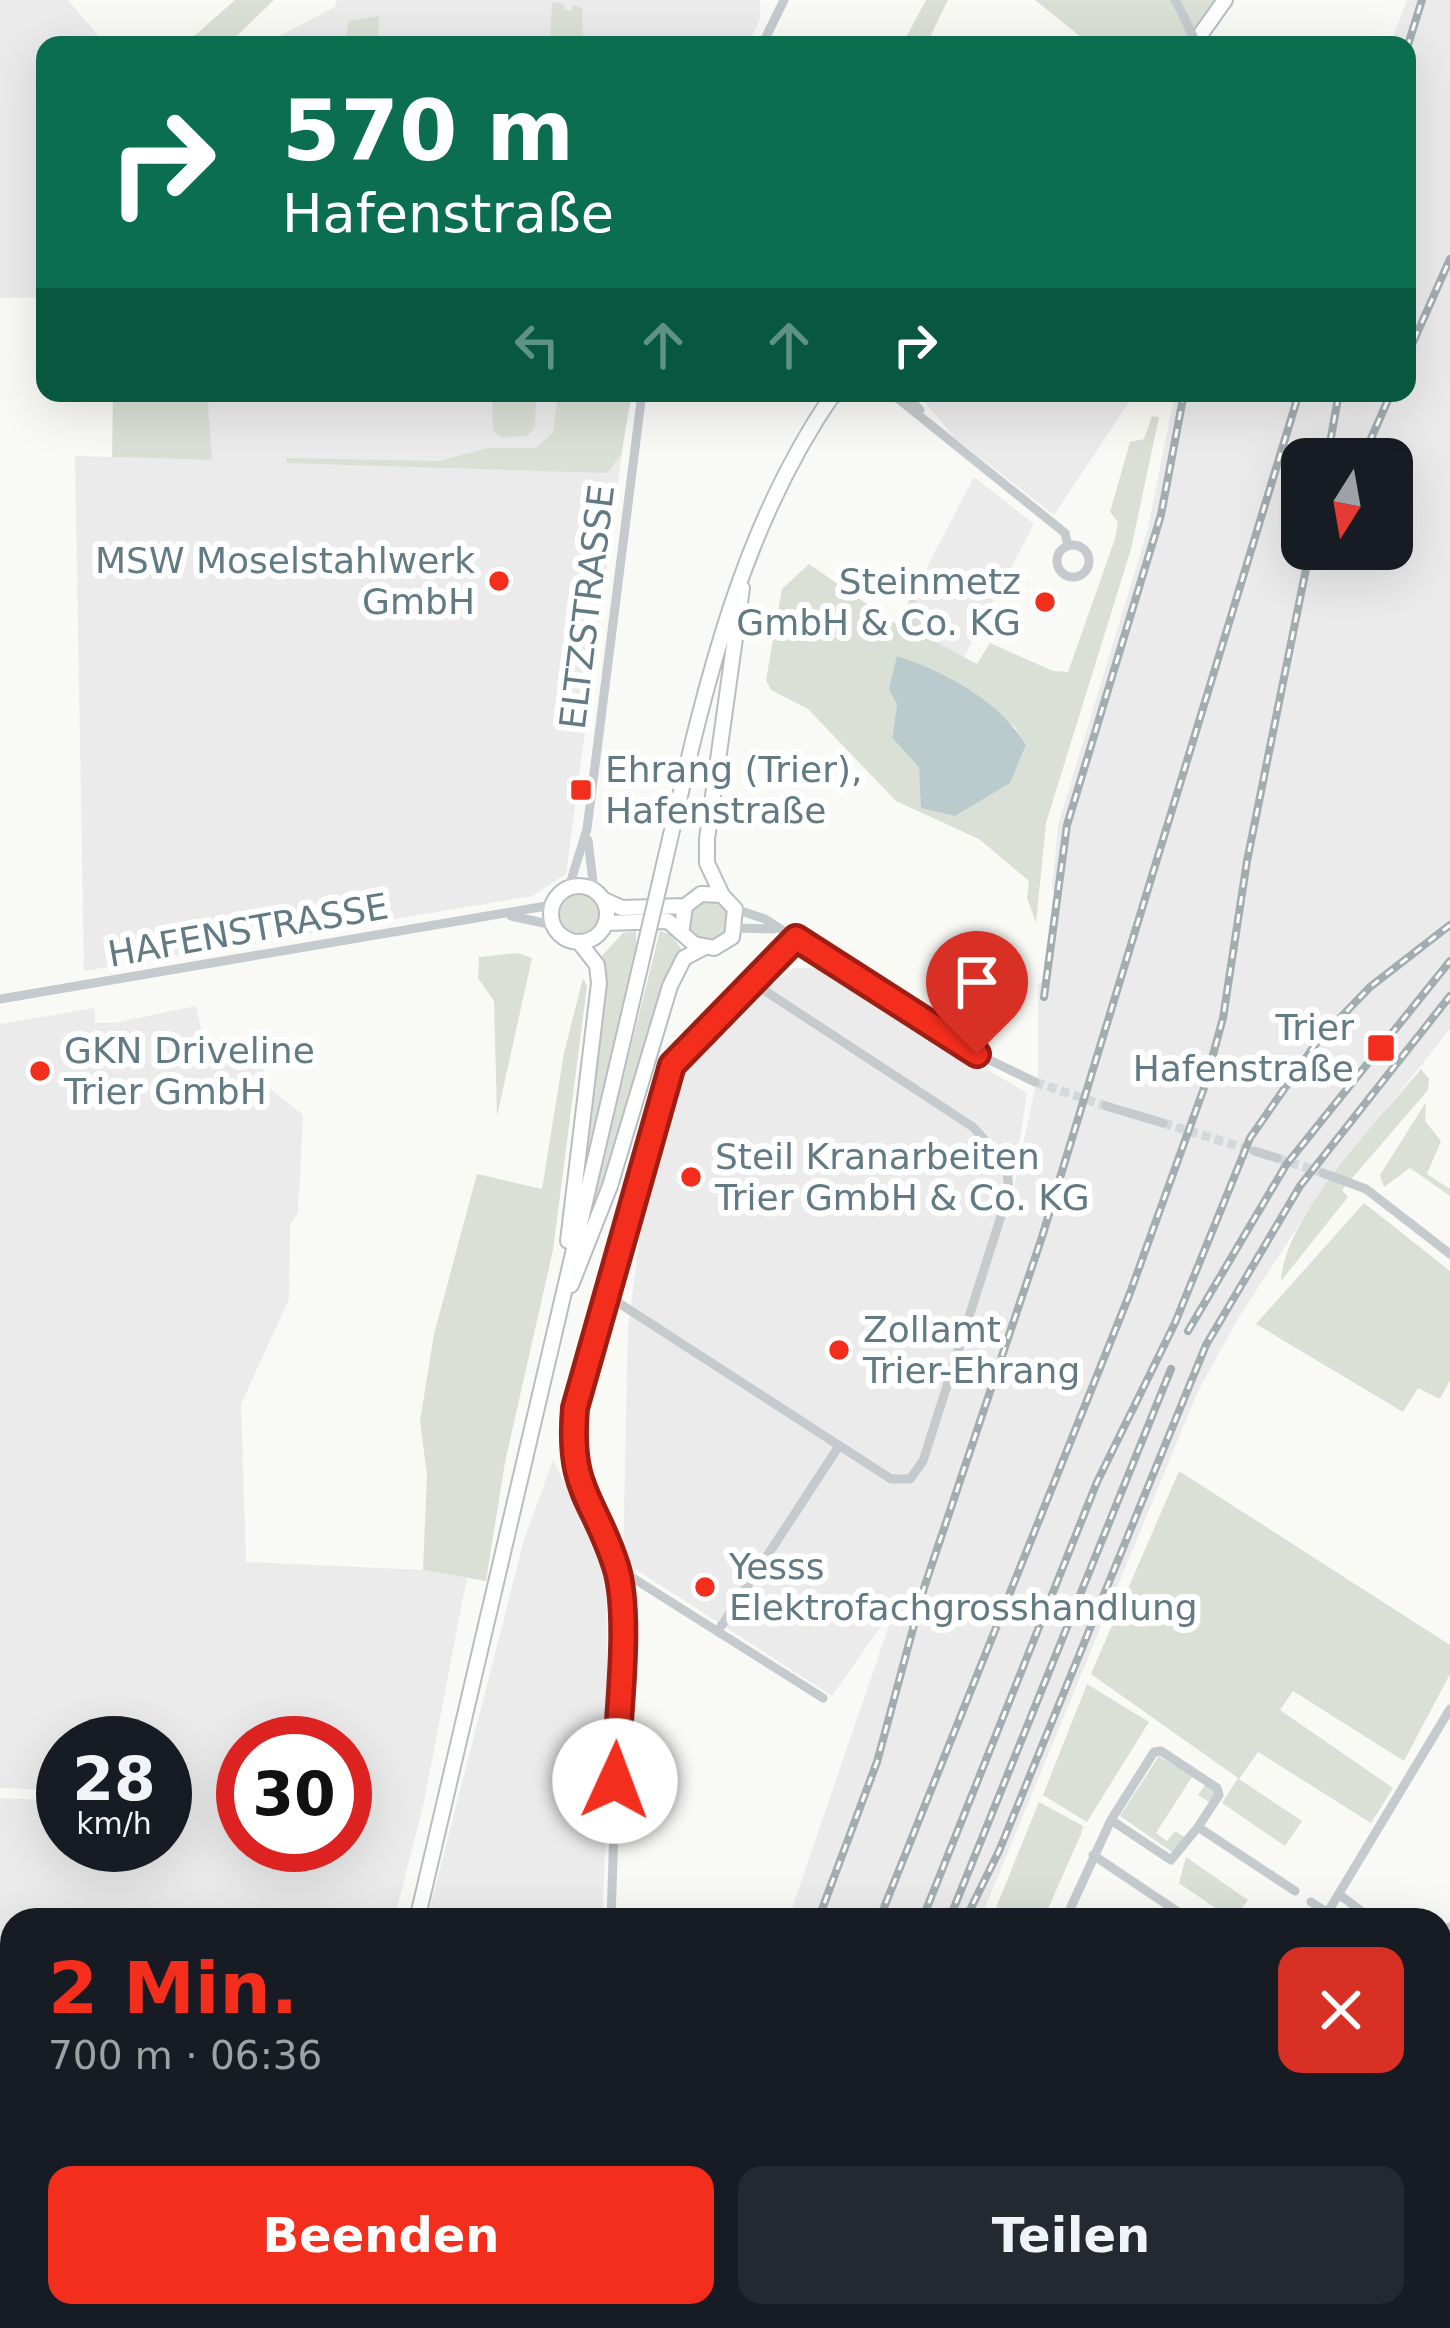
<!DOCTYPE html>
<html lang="de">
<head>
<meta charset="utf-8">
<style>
	body { margin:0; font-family:"DejaVu Sans",sans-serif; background:#242831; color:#f1f3f6; height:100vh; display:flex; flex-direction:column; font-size:45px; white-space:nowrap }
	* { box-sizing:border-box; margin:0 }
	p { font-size:39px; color:#9ea1a6 }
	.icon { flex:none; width:66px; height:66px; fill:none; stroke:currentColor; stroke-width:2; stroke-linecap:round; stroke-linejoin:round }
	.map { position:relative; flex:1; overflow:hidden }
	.drawer { position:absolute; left:0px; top:1908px; width:1452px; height:420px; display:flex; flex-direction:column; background:#171b24; border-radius:36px 36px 0 0; box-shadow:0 12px 48px #0002 }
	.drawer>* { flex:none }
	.banner { position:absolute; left:36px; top:36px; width:1380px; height:366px; border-radius:24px; box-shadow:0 12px 48px #0002; background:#0b6e4f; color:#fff; overflow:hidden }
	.needle { width:78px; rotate:191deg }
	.buttons { position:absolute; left:1281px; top:438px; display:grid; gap:24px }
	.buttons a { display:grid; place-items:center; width:132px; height:132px; border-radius:24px; background:#171b24; box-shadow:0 12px 48px #0002; font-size:60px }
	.speed { position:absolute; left:36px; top:1716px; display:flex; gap:24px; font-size:60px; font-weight:700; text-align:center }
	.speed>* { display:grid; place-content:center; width:156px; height:156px; border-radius:50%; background:#171b24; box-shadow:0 12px 48px #0002; line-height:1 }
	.speed small { font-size:30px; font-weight:400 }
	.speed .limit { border:18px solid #d22; background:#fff; color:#111 }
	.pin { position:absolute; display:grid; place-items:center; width:102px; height:102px; color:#fff; margin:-123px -51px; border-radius:50% 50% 50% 0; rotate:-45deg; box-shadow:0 0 12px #0007 }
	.pin .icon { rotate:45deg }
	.me { position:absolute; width:132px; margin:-66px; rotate:2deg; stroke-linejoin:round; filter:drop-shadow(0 0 9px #0008) }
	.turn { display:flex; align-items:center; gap:42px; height:252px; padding:0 48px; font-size:54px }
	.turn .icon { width:156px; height:156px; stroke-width:2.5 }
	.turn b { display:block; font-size:84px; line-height:102px }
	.lanes { display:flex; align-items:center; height:114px; padding:0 48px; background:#0003; justify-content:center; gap:60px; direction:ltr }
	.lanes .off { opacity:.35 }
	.round { display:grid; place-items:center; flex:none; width:126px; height:126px; border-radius:24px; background:#242831 }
	.headline { display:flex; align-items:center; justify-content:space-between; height:204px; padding:0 48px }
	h1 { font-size:72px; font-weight:700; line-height:90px; color:#f32e1d }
	.cta { display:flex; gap:24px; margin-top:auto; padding:24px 48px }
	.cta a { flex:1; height:138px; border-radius:24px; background:#f32e1d; color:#fff; font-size:48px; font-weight:700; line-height:138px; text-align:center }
	.cta a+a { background:#242831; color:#f1f3f6 }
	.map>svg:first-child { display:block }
</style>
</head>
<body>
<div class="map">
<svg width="1450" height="2328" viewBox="0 0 1450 2328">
	<rect width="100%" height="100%" fill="#f9f9f6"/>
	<path fill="#eaebea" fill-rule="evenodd" d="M0,0H68L106,45H45V297L0,298Z
		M337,0H760V18L748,45H262L335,7Z
		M1407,0H1450V1029L1319,1194L1239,1317L1198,1391L980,1920H788L896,1605L832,1696L623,1561L628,1328L645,1195L680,1069L722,1025L794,968H816L1027,1093L1007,1220L1038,1075V983L1050,982L1061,893L1052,890L1058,825L1148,528L1175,393H1407V45H1390ZM1302,459H1392V549H1302Z
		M207,393H630L566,874L532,896L84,971L75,456L211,460Z
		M917,393H1135L1054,515L956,439Z
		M974,477L1034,524L963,659L924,636L914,592Z
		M196,1006L205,1046L264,1040L263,1083L303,1115L298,1213L290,1225L289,1299L241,1404L246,1562L423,1570L467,1577L424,1802L394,1920H12V2012H0V1798L63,1801V1845H165V1743H63V1790L0,1788V1024L95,1008V1023H114ZM243,1743H345V1845H243Z
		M553,1460L606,1565L608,1789L602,1920H427L524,1540Z
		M0,2052L12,2053V2316H292L289,2328H0Z
		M670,2316H820L816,2328H667Z"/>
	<path fill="#dae0d5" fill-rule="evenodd" d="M235,0H274L227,45H184Z
		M926,0H948L926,45H902Z
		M1035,0H1215L1181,45H1091Z
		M552,2L564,4L565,10L572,11L573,5L582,8L583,45H550Z
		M379,16L378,45H344L349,21Z
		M113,393H207L212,460L112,457Z
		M492,393H536L535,428L527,436L502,437L493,431Z
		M558,393H632L621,455L607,473L287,463L286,458L439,461L488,448H536L553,433Z
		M1152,416L1159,417L1131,549L1046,823L1036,923L1027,898L1029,881L979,839L896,801L808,709L771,690L766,680L782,589L809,564L896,624L914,592L924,636L977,664L990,643L1053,671L1068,672L1115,539L1118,522L1110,512L1130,442L1144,439ZM945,678L1015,727L1026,745L1010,783L965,806L945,811L922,808L919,767L892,738L897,705Z
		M559 914a21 21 0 1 1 42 0a21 21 0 1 1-42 0Z
		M689 920a20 20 0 1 1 40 0a20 20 0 1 1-40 0Z
		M636,931V948L577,1206L599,959L623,933Z
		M660,931L672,935L684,953L585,1229Z
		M518,953L532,958L497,1116L494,1001L478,978L479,957Z
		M583,978L587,986L553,1250L505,1462L486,1581L423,1570L427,1475L420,1421L434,1334L477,1174L542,1189L564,1053Z
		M1421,1069L1429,1079L1428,1090L1342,1190L1348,1197L1281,1281C1285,1215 1379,1120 1421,1069Z
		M1426,1102L1425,1121L1441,1141L1427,1174L1450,1189V1196L1410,1168L1384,1187L1380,1175Z
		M1364,1203L1450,1271V1380L1440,1399L1418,1388L1403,1412L1256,1324Z
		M1179,1471L1450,1645V1674L1404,1761L1293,1691L1280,1710L1393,1788L1371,1823L1258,1752L1239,1779L1302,1821L1285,1846L1222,1803L1238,1778L1091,1674Z
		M1087,1684L1149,1722L1087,1822L1043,1795Z
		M1159,1756L1212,1788L1215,1794L1209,1802L1198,1795L1205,1785L1192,1777L1156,1833L1167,1841L1175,1831L1186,1838L1172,1852L1120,1816Z
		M1039,1802L1083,1826L1081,1834L1043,1920H991Z
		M1186,1857L1248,1900L1233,1920L1179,1883Z
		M1450,2045V2328H1206L1217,2316H1440V2058Z"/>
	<path fill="#bacbcd" d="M897,656C944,671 1001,702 1026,745L1010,783L955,816L921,808L919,767L892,738L897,705L889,689Z"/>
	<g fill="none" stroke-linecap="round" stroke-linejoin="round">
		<path stroke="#d3d9da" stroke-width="9" stroke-dasharray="9 4.5" stroke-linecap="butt" d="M1035,1082L1106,1106
			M1163,1123L1254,1151
			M1277,1158L1323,1173"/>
		<g stroke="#b7bec1" stroke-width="18">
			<path id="primary" d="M1193,45L1225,0
				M660,882C700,711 733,539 834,393
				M551 914a28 28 0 1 1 56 0a28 28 0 1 1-56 0Z
				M722,895L707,863V839L742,588
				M604,900L622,908L685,906
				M606,923L668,921L694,944L714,948L732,937L735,909L722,895L701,894L685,906L682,928
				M568,1241L599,983L597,965L579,942
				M571,1285L610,1186L670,986L684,958L703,948
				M417,1920L645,946
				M321,2328L324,2316"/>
		</g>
		<path stroke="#c4cacd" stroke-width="9" d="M1175,0L1184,17
			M762,45L784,0
			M891,393L1065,533L1068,546
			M904,393L920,410
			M830,403L847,393
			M1057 561a16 16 0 1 1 32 0a16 16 0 1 1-32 0Z
			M588,840L594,890
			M569,887L587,829L642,393
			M735,909L765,919L977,1054L1035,1082
			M511,916L553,925
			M737,928L774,929
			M0,999L552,905
			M1106,1106L1163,1123
			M1254,1151L1277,1158
			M1323,1173L1366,1189L1450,1254
			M608,1296L891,1479H910L923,1461L1009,1191L1006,1164L973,1127L753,983
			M617,1568L823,1698
			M718,1631L839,1446
			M1198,1827L1219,1795L1217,1788L1161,1751L1154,1752L1111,1820L1171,1860L1198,1827L1295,1891
			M1093,1855L1190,1920
			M1340,1895L1373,1920
			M1311,1902L1328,1913
			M611,1920L621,1611L617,1568L576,1480L575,1408L672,1065L796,938
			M1065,1920L1111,1820
			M1323,1920L1450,1709
			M1440,1939L1450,1927
			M0,2027L12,2028
			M858,2316L878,2328
			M1008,2316L1021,2324
			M592,2328L594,2316"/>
		<use href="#primary" stroke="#fff" stroke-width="14"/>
		<g stroke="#a2adb1" stroke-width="8">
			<path id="rail" d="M1407,48L1422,0
				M1407,356L1450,259
				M1327,459L1339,393
				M1362,459L1391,393
				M1044,997L1067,825L1161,515L1184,393
				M1188,1331L1286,1165L1450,961
				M818,1920L877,1762L924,1588L1042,1237L1299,393
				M879,1920L1130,1293L1204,1088L1223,1018L1247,861L1310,549
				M922,1920L1097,1482L1175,1323L1250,1138L1317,1042L1370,987L1450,925
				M949,1920L1171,1369
				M965,1920L999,1851L1206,1345L1300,1186L1450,996
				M692,2328L695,2316
				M721,2328L725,2316
				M778,2328L783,2316
				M803,2328L808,2316"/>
		</g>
		<use href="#rail" stroke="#fff" stroke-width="3" stroke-dasharray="9" stroke-linecap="butt"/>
		<g stroke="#b7bec1" stroke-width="18" stroke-linecap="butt">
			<path id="primary-bridge" d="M645,946L660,882"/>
		</g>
		<path stroke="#c4cacd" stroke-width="9" d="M1184,17L1197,45"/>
		<use href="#primary-bridge" stroke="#fff" stroke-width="14"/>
	</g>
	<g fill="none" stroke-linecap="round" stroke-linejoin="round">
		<g stroke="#9e1e13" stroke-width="30">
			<path id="route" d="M615,1781C617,1726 632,1615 616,1566C594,1497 568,1492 575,1408L672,1065L796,938L977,1054"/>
		</g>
		<use href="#route" stroke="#f32e1d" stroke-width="21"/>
	</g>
	<g fill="#f32e1d" stroke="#fff" stroke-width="4.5">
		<circle cx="499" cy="581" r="12"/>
		<circle cx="1045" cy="602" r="12"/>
		<rect x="569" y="778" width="24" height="24" rx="6"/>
		<rect x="1366" y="1033" width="30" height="30" rx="6"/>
		<circle cx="40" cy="1071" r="12"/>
		<circle cx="691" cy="1177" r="12"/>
		<circle cx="839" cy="1350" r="12"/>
		<circle cx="705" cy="1587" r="12"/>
	</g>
	<g text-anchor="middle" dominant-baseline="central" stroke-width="12" stroke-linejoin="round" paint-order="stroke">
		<g font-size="36" fill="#617a84" stroke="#fff" text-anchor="start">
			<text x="475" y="560" text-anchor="end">MSW Moselstahlwerk<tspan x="475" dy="41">GmbH</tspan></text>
			<text x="1021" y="581" text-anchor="end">Steinmetz<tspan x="1021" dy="41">GmbH &amp; Co. KG</tspan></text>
			<text x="605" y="769">Ehrang (Trier),<tspan x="605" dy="41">Hafenstraße</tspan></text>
			<text x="1354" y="1027" text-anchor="end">Trier<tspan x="1354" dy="41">Hafenstraße</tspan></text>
			<text x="64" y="1050">GKN Driveline<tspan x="64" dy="41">Trier GmbH</tspan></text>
			<text x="715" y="1156">Steil Kranarbeiten<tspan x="715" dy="41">Trier GmbH &amp; Co. KG</tspan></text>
			<text x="863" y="1329">Zollamt<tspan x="863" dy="41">Trier-Ehrang</tspan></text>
			<text x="729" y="1566">Yesss<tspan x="729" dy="41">Elektrofachgrosshandlung</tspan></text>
		</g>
		<g font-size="36" fill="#617a84" stroke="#fff">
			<text transform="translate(587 607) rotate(-83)">ELTZSTRASSE</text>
			<text transform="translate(248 930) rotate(-10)">HAFENSTRASSE</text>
		</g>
	</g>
</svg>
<div class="buttons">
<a><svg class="needle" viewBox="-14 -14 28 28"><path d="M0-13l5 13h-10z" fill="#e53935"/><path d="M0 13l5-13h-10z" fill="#9ea1a6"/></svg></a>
</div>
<div class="speed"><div>28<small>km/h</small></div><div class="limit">30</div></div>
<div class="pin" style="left:977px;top:1054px;background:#d93025"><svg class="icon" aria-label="arrive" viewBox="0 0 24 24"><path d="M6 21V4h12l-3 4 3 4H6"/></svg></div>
<svg class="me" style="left:615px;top:1781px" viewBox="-20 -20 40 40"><circle r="19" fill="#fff"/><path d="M0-13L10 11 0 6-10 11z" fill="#f32e1d"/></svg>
<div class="banner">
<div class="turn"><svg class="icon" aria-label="right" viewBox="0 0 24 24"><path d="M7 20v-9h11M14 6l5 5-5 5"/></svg><div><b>570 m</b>Hafenstraße</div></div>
<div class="lanes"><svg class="icon off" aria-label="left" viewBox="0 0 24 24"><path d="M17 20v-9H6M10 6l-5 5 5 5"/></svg><svg class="icon off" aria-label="ahead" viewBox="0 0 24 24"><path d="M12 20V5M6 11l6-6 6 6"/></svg><svg class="icon off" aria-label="ahead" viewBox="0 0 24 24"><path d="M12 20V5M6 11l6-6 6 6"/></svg><svg class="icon" aria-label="right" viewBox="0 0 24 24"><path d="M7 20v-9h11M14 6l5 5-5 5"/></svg></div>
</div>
<section class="drawer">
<div class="headline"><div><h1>2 Min.</h1><p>700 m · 06:36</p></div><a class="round" style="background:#d93025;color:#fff"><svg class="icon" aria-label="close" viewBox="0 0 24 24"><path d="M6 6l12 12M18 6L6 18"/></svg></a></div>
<div class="cta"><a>Beenden</a><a>Teilen</a></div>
</section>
</div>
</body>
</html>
